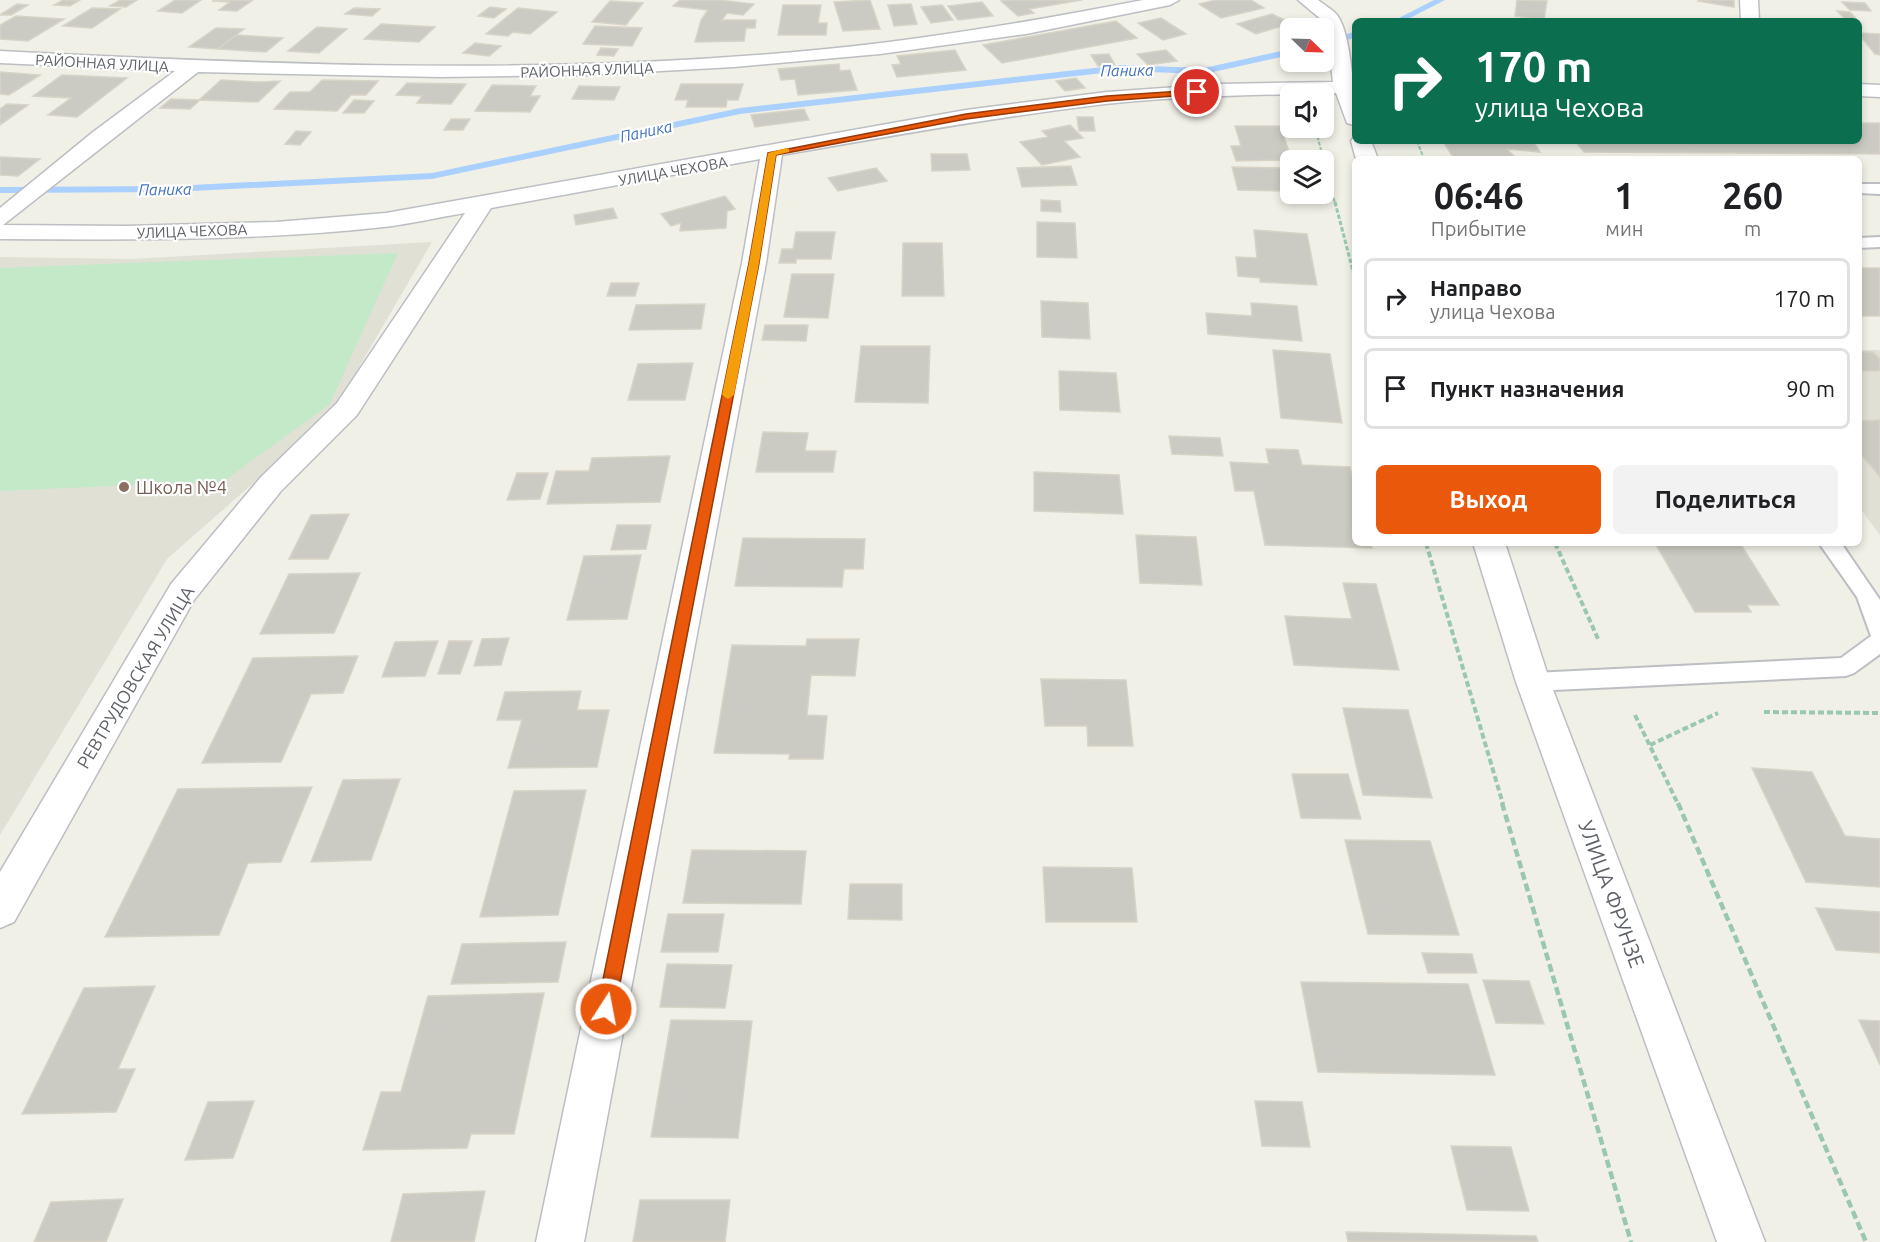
<!DOCTYPE html>
<html lang="ru">
<head>
<meta charset="utf-8">
<style>
	body { margin:0; font-family:Ubuntu,sans-serif; background:#f2f2f2; color:#202124; height:100vh; display:flex; flex-direction:column; font-size:22px; white-space:nowrap }
	* { box-sizing:border-box; margin:0 }
	p { font-size:20px; color:#757577 }
	.icon { flex:none; width:33px; height:33px; fill:none; stroke:currentColor; stroke-width:2; stroke-linecap:round; stroke-linejoin:round }
	.map { position:relative; flex:1; overflow:hidden }
	.panel { position:absolute; left:1352px; top:156px; width:510px; height:390px; display:flex; flex-direction:column; background:#fff; border-radius:9px; box-shadow:0 3px 9px #0003 }
	.panel>* { flex:none }
	.top-card { position:absolute; left:1352px; top:18px; width:510px; height:126px; border-radius:9px; box-shadow:0 3px 9px #0003; background:#0b6e4f; color:#fff; overflow:hidden }
	.needle { width:39px; rotate:113deg }
	.fabs { position:absolute; left:1280px; top:18px; display:grid; gap:12px }
	.fabs a { display:grid; place-items:center; width:54px; height:54px; border-radius:9px; background:#fff; box-shadow:0 3px 9px #0003; font-size:30px }
	.pin { position:absolute; display:grid; place-items:center; width:51px; height:51px; color:#fff; margin:-26px; border:3px solid #fff; border-radius:50%; box-shadow:0 2px 6px #0007 }
	.me { position:absolute; width:66px; margin:-33px; rotate:11deg; stroke-linejoin:round; filter:drop-shadow(0 0 4px #0008) }
	.turn { display:flex; align-items:center; gap:21px; height:126px; padding:0 24px; font-size:27px }
	.turn .icon { width:78px; height:78px; stroke-width:2.5 }
	.turn b { display:block; font-size:42px; line-height:51px }
	.eta { display:flex; justify-content:space-evenly; align-items:center; height:102px; text-align:center }
	.eta b { font-size:36px; font-weight:700; line-height:42px }
	.cta { display:flex; gap:12px; margin-top:auto; padding:12px 24px }
	.cta a { flex:1; height:69px; border-radius:9px; background:#ea580c; color:#fff; font-size:24px; font-weight:700; line-height:69px; text-align:center }
	.cta a+a { background:#f2f2f2; color:#202124 }
	ul { padding:0; list-style:none }
	li { display:flex; align-items:center; gap:18px; height:81px; margin:0 12px 9px; padding:0 12px; border:3px solid #e0e0e0; border-radius:9px }
	li div { flex:1 }
	li b { display:block; font-size:22px }
	li em { font-style:normal }
	.map>svg:first-child { display:block }
</style>
</head>
<body>
<div class="map">
<svg width="1880" height="1242" viewBox="0 0 1880 1242">
	<rect width="100%" height="100%" fill="#f1f0e7"/>
	<path fill="#e1e0d5" d="M432,242L331,415L167,559L0,835V257L132,259Z
		M1859,350H1880V535L1859,507Z"/>
	<path fill="#c3e9c8" d="M398,253L330,404L224,481L0,491V268Z"/>
	<g fill="none" stroke-linecap="round" stroke-linejoin="round">
		<path fill="#aad0ff" fill-rule="evenodd" d="M1434,0H1445L1404,21H1393Z
			M1354,32V38L1323,47V41Z
			M1290,49V55L1204,74L1121,71L740,114L432,179L172,192L0,193V187L172,186L432,173L740,108L1121,65L1204,68Z"/>
	</g>
	<path fill="#cccbc3" stroke="#d7d3c5" stroke-width="1.5" d="M63,0H80L70,6L54,5Z
		M120,0H137L126,7L110,6Z
		M175,0H201L182,13L158,11Z
		M253,0L237,11L219,10L230,2L212,1Z
		M680,0H718L754,4L743,15L727,13L722,20H756L755,28H746L744,41L695,42L701,20L708,10L673,6Z
		M870,0L880,29L843,31L834,2Z
		M1007,0H1082L1029,9L1034,13L1018,16L1001,1Z
		M1216,0H1251L1264,8L1221,18L1199,4Z
		M1517,0L1547,1L1544,20L1515,16Z
		M1699,0H1734V7L1698,1Z
		M610,1L643,3L626,25L592,22Z
		M982,2L993,16L958,20L948,6Z
		M1842,2L1865,3L1871,11L1850,10Z
		M17,4L28,5L11,15H0Z
		M911,4L917,24L894,26L888,5Z
		M783,5H821L818,23H827L826,35H778Z
		M942,5L953,20L931,23L921,7Z
		M490,7L506,9L494,18L478,16Z
		M92,8L120,9L92,28L63,26Z
		M354,8L380,9L372,16L345,14Z
		M518,8L557,12L530,34L513,32L508,36L486,34Z
		M1837,11L1850,12L1858,21L1846,20Z
		M1272,14L1291,23L1256,34L1237,24Z
		M16,16L64,19L28,41L0,39V25Z
		M1161,18L1186,34L1163,40L1138,23Z
		M1116,21L1137,38L1002,63L983,45Z
		M381,24L435,27L419,42L364,39Z
		M595,26L642,28L632,46L583,44Z
		M317,27L347,29L319,53L288,51Z
		M216,28L244,29L218,49L189,47Z
		M1858,33L1880,34V55L1875,54Z
		M236,35L283,38L266,52L218,49Z
		M475,43L501,46L489,56L463,53Z
		M601,48L618,49L614,56L597,55Z
		M955,50L966,70L897,77L892,65L901,64L897,56Z
		M1166,50L1177,61L1148,65L1137,54Z
		M1109,54L1115,65L1098,66L1091,55Z
		M839,64L840,71L850,70L857,90L798,95L795,79L781,80L778,69Z
		M0,72L40,75L9,95L0,94Z
		M62,75L127,78L77,117L48,115L71,98L33,96Z
		M1076,78L1085,88L1065,91L1056,81Z
		M221,80L258,82L280,81L258,102L199,100Z
		M322,80L378,81L366,95H351L337,111L274,109L290,92H310Z
		M407,83L466,84L451,104L417,103L422,96L396,95Z
		M681,84H743L738,100H727L726,107H686L688,100H675Z
		M492,85L536,86L530,96H540L530,112L475,111Z
		M579,86L620,87L614,100L572,99Z
		M171,99L200,100L190,109L160,108Z
		M354,100L374,101L364,113H343Z
		M7,104L28,105L0,125V109Z
		M804,109L809,120L755,127L751,115Z
		M1077,117H1093L1095,131H1079Z
		M451,119H470L463,130H444Z
		M1858,123H1880V154L1584,152L1575,141H1858Z
		M1070,125L1083,138L1064,141L1080,157L1042,165L1020,142L1048,137L1042,131Z
		M1235,126H1280L1292,160L1236,161L1231,146H1241Z
		M296,131L311,132L300,145L285,144Z
		M1443,141H1533L1540,152L1507,149L1517,159H1454Z
		M931,154H967L970,170L932,171Z
		M0,157L40,159L18,176L0,175Z
		M1071,166L1077,185L1022,187L1017,168Z
		M1232,167L1281,168L1289,191L1238,190Z
		M876,168L887,181L838,191L828,178Z
		M725,196L735,209L727,211L726,228L680,231L681,223L671,226L661,214Z
		M1041,200L1060,201L1061,212L1041,211Z
		M613,208L617,218L576,225L574,215Z
		M1037,222L1075,223L1077,258L1037,257Z
		M1254,230L1307,234L1317,285L1260,282V278L1238,276L1236,257L1257,258Z
		M796,232H835L831,259H796V263H779L782,249H793Z
		M903,243H942L944,296H902Z
		M1858,268H1880V316H1858Z
		M792,274H834L828,318L784,317Z
		M611,283H639L635,296H607Z
		M1041,301L1088,303L1090,339L1042,337Z
		M1251,303L1297,306L1302,341L1208,334L1206,313L1252,316Z
		M705,304L701,329L629,330L636,305Z
		M765,325H808L806,341L762,340Z
		M861,346H930L928,403L855,402Z
		M1273,350L1330,354L1342,423L1281,418Z
		M1858,352H1873L1880,359V371H1858Z
		M693,363L685,400H628L638,364Z
		M1059,371L1116,373L1120,412L1060,410Z
		M1880,420V477L1858,451V421Z
		M763,432L808,433L805,451H836L833,472H756Z
		M1169,436L1220,438L1223,456L1172,454Z
		M1266,449L1298,450L1302,465L1350,467L1354,485V543H1370L1372,548L1265,545L1254,491H1235L1230,462L1269,464Z
		M670,456L660,502L547,504L556,471H589L592,458Z
		M1034,472L1119,475L1123,514L1034,511Z
		M517,473H548L540,499L507,500Z
		M349,514L328,559H289L311,515Z
		M617,525H651L646,549L611,550Z
		M1136,535L1196,537L1202,585L1140,583Z
		M743,538L865,539L863,569H844L842,587L735,586Z
		M1655,543H1740L1779,605H1747L1751,612H1695Z
		M641,555L627,619L567,620L584,556Z
		M360,573L334,633L260,634L289,574Z
		M1343,583L1376,584L1399,670L1294,665L1285,616L1352,619Z
		M509,638L501,665L474,666L482,639Z
		M807,639H859L855,676L811,675L807,715L827,716L823,759H789L790,754L714,753L732,645L806,646Z
		M438,641L425,676L382,677L395,642Z
		M449,641H472L460,674H438Z
		M358,656L343,693L311,694L281,762L202,763L253,658Z
		M1041,679L1126,680L1133,746H1088L1087,726H1045Z
		M581,691L577,710H609L597,767L508,768L522,720H497L505,692Z
		M1343,708L1408,710L1432,798L1363,795Z
		M1752,768L1812,772L1845,836L1880,839V887L1806,882Z
		M1292,774H1348L1361,819L1301,818Z
		M400,779L371,860L311,862L343,780Z
		M312,787L281,862L248,863L219,935L105,937L178,789Z
		M586,790L558,915L480,917L514,791Z
		M1345,840L1430,841L1459,935L1368,934Z
		M692,850L806,851L801,904L683,903Z
		M1043,867L1132,868L1137,922H1046Z
		M850,884H902V920L848,919Z
		M1816,908L1880,912V953L1836,950Z
		M668,914H724L718,952H661Z
		M566,942L558,982L451,984L462,944Z
		M1422,953L1472,954L1477,973H1428Z
		M667,964L732,965L725,1008L660,1007Z
		M1483,980L1529,981L1544,1024L1496,1023Z
		M1301,982L1468,984L1495,1075L1318,1072Z
		M155,986L118,1069H135L116,1112L22,1114L84,988Z
		M544,993L514,1134H471L467,1148L363,1150L381,1092H401L428,996Z
		M671,1020L752,1021L738,1138L651,1137Z
		M1859,1020L1880,1021V1065Z
		M254,1101L233,1158L185,1160L208,1102Z
		M1255,1101L1302,1102L1310,1147L1262,1146Z
		M1451,1146L1511,1147L1529,1211L1467,1210Z
		M485,1191L474,1242H391L403,1194Z
		M123,1199L106,1242H34L51,1202Z
		M640,1200H730L725,1242H633Z
		M1346,1232L1536,1236L1538,1242H1348Z"/>
	<g fill="none" stroke-linecap="round" stroke-linejoin="round">
		<g stroke="#bcbec3" stroke-width="4">
			<path id="service" d="M1858,184H1880V194L1858,193Z
				M1880,237V247L1858,248V238Z
				M1819,543H1841L1880,600V654L1854,673L1846,676L1533,691L1525,689L1521,682L1525,675L1533,673L1841,658L1871,636L1857,597Z"/>
		</g>
		<g stroke="#bcbec3" stroke-width="3">
			<path id="minor" d="M1143,0H1179L1170,5L1026,34L880,54L734,67L588,75L441,77L198,72L3,225L126,226L276,222L386,213L966,110L1107,92L1220,84L1333,82L1327,33L1322,20L1298,0H1318C1324,5 1332,9 1337,15C1351,32 1356,104 1354,125L1347,123L1336,93C1259,95 1181,96 1105,104C996,117 890,136 782,155L766,263L584,1242H536L742,263L760,159L491,208L357,415L281,491L194,600L14,922L0,928V872L171,584L261,477L337,403L465,213C438,217 411,224 384,227C256,241 128,240 0,239V208L93,132L175,71L0,63V51C293,66 589,78 881,43C969,32 1056,17 1143,0Z
				M1740,0H1758L1759,21H1741Z
				M1858,84L1880,85V97L1858,96Z
				M1354,137V141H1371L1378,159H1356L1351,141Z
				M1473,543H1505L1550,682L1765,1242H1717L1516,682Z"/>
		</g>
		<path stroke="#9ac8ad" stroke-width="2" stroke-dasharray="4 1.5" stroke-linecap="butt" d="M1316,131L1321,150
			M1417,141L1424,159
			M1325,166L1335,203"/>
		<path stroke="#9ac8ad" stroke-width="3" stroke-dasharray="4.5 2" stroke-linecap="butt" d="M1335,202L1354,275"/>
		<path stroke="#9ac8ad" stroke-width="4" stroke-dasharray="6 3" stroke-linecap="butt" d="M1426,543L1503,804
			M1555,543L1599,641
			M1764,712L1880,713
			M1635,715L1678,804
			M1650,745L1718,713"/>
		<path stroke="#9ac8ad" stroke-width="4.5" stroke-dasharray="8 4" stroke-linecap="butt" d="M1502,803L1631,1242
			M1678,803L1866,1242"/>
		<use href="#service" fill="#fff" fill-rule="evenodd"/>
		<use href="#minor" fill="#fff" fill-rule="evenodd"/>
	</g>
	<path fill="#ea580c" stroke="#983908" stroke-width="1.5" d="M1197,90L1200,94L1107,101L966,119L776,155L759,263L615,1009L613,1015L606,1018L600,1015L597,1009L749,263L768,153L966,114L1107,96Z"/>
	<path fill="#f59e0b" d="M786,148L789,149V152L776,155L759,263L734,395L728,399L722,395L749,263L768,153Z"/>
	<circle fill="#8d6e63" stroke="#fff" stroke-width="2" cx="124" cy="487" r="6"/>
	<g text-anchor="middle" dominant-baseline="central" stroke-width="4.5" stroke-linejoin="round" paint-order="stroke">
		<g font-size="15" fill="#5e6268" stroke="#fff">
			<text transform="translate(102 63) rotate(3)">РАЙОННАЯ УЛИЦА</text>
			<text transform="translate(587 70) rotate(-2)">РАЙОННАЯ УЛИЦА</text>
			<text transform="translate(673 171) rotate(-10)">УЛИЦА ЧЕХОВА</text>
			<text transform="translate(192 231) rotate(-2)">УЛИЦА ЧЕХОВА</text>
		</g>
		<g font-size="16" font-style="italic" fill="#4171c1" stroke="#fff">
			<text transform="translate(1127 70) rotate(-1)">Паника</text>
			<text transform="translate(646 131) rotate(-12)">Паника</text>
			<text transform="translate(165 189) rotate(-1)">Паника</text>
		</g>
		<g font-size="18" fill="#785e54" stroke="#fff" text-anchor="start">
			<text x="136" y="487">Школа №4</text>
		</g>
		<g font-size="18" fill="#5e6268" stroke="#fff">
			<text transform="translate(135 677) rotate(-59)">РЕВТРУДОВСКАЯ УЛИЦА</text>
		</g>
		<g font-size="21" fill="#5e6268" stroke="#fff">
			<text transform="translate(1612 894) rotate(70)">УЛИЦА ФРУНЗЕ</text>
		</g>
	</g>
</svg>
<div class="fabs">
<a><svg class="needle" viewBox="-14 -14 28 28"><path d="M0-13l5 13h-10z" fill="#e53935"/><path d="M0 13l5-13h-10z" fill="#757577"/></svg></a>
<a><svg class="icon" aria-label="sound" viewBox="0 0 24 24"><path d="M4 9h4l5-4v14l-5-4H4zM17 9q2 3 0 6"/></svg></a>
<a><svg class="icon" aria-label="layers" viewBox="0 0 24 24"><path d="M12 4l9 5-9 5-9-5zM3 14l9 5 9-5"/></svg></a>
</div>
<div class="pin" style="left:1197px;top:92px;background:#d93025"><svg class="icon" aria-label="arrive" viewBox="0 0 24 24"><path d="M6 21V4h12l-3 4 3 4H6"/></svg></div>
<svg class="me" style="left:606px;top:1009px" viewBox="-20 -20 40 40"><circle r="17" fill="#ea580c" stroke="#fff" stroke-width="3"/><path d="M0-11L8 9 0 5-8 9z" fill="#fff"/></svg>
<div class="top-card">
<div class="turn"><svg class="icon" aria-label="right" viewBox="0 0 24 24"><path d="M7 20v-9h11M14 6l5 5-5 5"/></svg><div><b>170 m</b>улица Чехова</div></div>
</div>
<section class="panel">
<div class="eta">
<div><b>06:46</b><p>Прибытие</p></div>
<div><b>1</b><p>мин</p></div>
<div><b>260</b><p>m</p></div>
</div>
<ul>
<li><svg class="icon" aria-label="right" viewBox="0 0 24 24"><path d="M7 20v-9h11M14 6l5 5-5 5"/></svg><div><b>Направо</b><p>улица Чехова</p></div><em>170 m</em></li>
<li><svg class="icon" aria-label="arrive" viewBox="0 0 24 24"><path d="M6 21V4h12l-3 4 3 4H6"/></svg><div><b>Пункт назначения</b></div><em>90 m</em></li>
</ul>
<div class="cta"><a>Выход</a><a>Поделиться</a></div>
</section>
</div>
</body>
</html>
